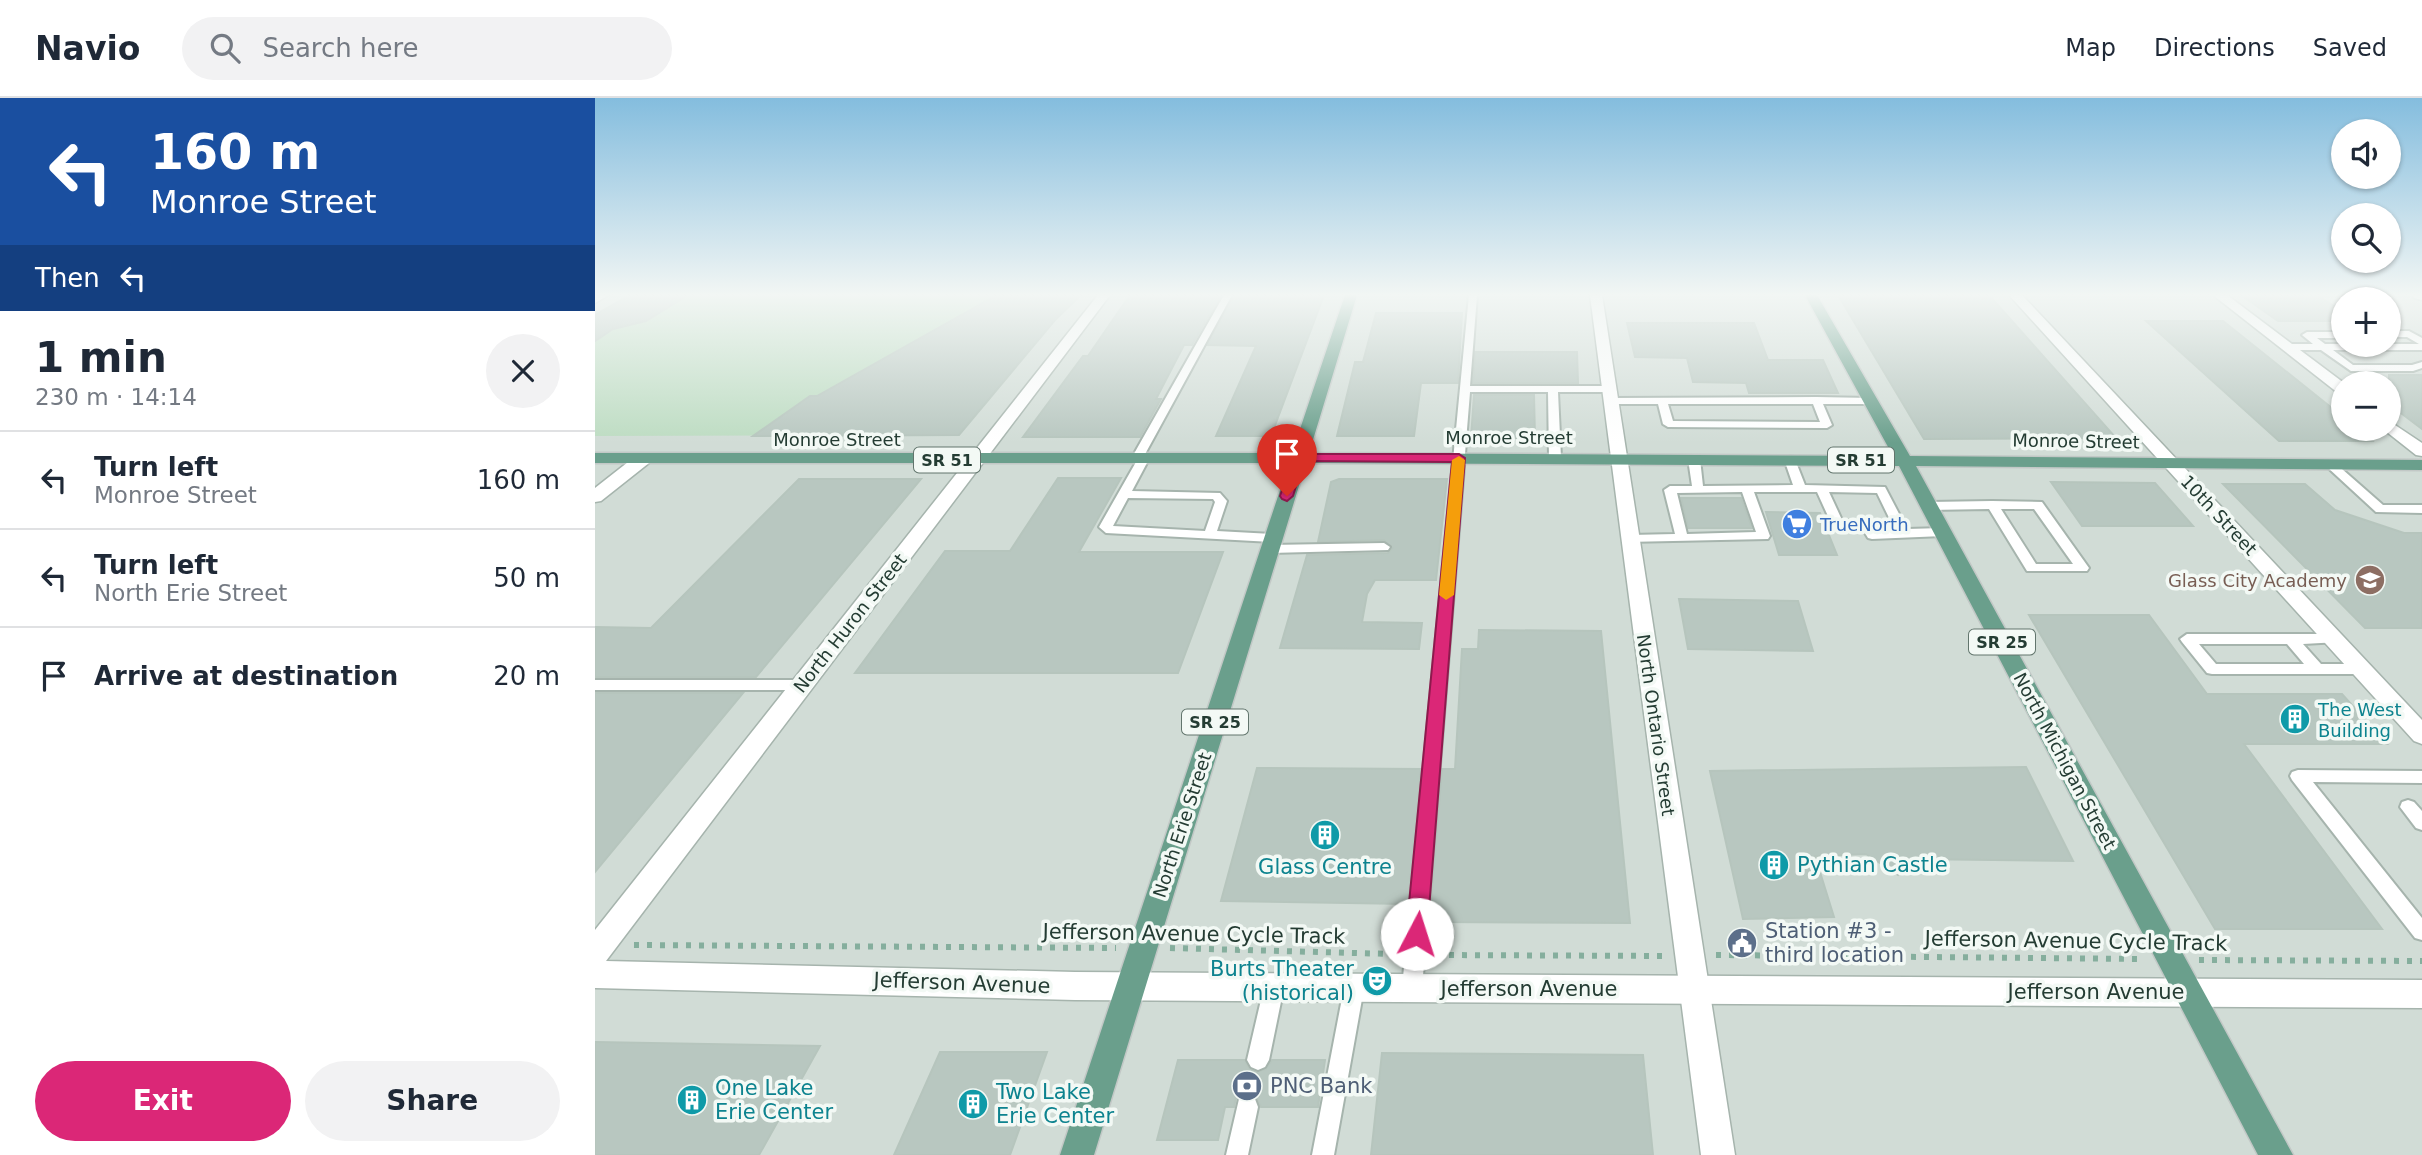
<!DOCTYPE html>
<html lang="en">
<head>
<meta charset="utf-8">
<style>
	body { margin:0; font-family:"DejaVu Sans",sans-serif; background:#f2f2f3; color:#1f2937; height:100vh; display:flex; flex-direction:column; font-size:26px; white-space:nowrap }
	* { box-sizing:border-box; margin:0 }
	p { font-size:23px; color:#747a83 }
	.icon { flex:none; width:38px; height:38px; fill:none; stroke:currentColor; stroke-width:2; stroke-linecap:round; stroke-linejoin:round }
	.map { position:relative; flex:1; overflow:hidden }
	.side { display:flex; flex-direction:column; background:#fff; width:595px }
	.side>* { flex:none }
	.banner { background:#1a4fa0; color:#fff; overflow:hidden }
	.controls { position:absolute; left:1736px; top:21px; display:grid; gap:14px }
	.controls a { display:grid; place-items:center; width:70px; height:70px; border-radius:50%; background:#fff; box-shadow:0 2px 5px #0004; font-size:35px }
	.pin { position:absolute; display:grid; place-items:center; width:60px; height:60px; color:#fff; margin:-72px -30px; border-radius:50% 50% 50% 0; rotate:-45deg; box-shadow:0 0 7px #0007 }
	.pin .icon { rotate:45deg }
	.me { position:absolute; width:77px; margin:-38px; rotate:5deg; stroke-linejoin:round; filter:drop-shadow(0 0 5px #0008) }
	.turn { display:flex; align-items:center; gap:24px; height:147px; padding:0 35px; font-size:32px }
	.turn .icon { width:91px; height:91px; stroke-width:2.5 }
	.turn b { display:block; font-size:49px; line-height:60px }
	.then { display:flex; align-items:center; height:66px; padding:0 35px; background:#0003; gap:14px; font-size:26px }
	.round { display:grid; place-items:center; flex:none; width:74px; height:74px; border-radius:37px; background:#f2f2f3 }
	.head { display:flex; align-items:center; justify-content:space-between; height:119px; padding:0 35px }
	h1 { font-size:42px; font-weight:800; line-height:52px }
	.button { display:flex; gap:14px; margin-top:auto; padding:14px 35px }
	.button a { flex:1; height:80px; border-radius:42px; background:#db2777; color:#fff; font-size:28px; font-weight:800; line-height:80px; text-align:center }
	.button a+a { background:#f2f2f3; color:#1f2937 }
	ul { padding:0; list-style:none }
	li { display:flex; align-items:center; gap:21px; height:98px; padding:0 35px; border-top:2px solid #e0e1e3 }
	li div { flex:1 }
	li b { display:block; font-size:26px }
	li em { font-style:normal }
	header { display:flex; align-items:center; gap:42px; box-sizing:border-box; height:98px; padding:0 35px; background:#fff; border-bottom:2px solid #e0e1e3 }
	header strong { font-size:33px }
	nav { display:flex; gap:38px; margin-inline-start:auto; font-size:24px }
	.search { width:490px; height:63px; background:#f2f2f3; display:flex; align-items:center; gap:18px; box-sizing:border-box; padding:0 24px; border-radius:38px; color:#747a83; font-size:26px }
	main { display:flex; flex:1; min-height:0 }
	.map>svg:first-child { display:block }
</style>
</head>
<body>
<header>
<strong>Navio</strong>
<div class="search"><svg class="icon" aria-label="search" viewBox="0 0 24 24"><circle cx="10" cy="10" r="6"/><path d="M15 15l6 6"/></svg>Search here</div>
<nav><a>Map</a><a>Directions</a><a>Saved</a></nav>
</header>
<main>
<section class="side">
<div class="banner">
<div class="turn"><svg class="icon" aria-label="left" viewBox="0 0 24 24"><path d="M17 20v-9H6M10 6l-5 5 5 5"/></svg><div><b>160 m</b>Monroe Street</div></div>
<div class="then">Then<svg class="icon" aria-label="left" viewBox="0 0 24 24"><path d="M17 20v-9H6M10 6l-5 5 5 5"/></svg></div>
</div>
<div class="head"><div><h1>1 min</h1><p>230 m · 14:14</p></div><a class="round"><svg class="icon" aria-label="close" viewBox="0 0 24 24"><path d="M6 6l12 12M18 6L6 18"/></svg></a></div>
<ul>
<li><svg class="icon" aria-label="left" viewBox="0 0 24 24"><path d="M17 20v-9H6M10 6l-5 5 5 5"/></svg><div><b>Turn left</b><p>Monroe Street</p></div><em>160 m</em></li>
<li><svg class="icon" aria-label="left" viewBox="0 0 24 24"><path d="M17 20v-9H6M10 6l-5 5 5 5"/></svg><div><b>Turn left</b><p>North Erie Street</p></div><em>50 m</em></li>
<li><svg class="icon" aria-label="arrive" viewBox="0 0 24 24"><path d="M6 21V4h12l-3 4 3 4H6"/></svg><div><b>Arrive at destination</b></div><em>20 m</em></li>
</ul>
<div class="button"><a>Exit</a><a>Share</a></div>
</section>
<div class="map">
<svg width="1827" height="1057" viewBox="0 0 1827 1057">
	<rect width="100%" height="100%" fill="#e3ece7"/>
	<path fill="#d1dcd6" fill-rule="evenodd" d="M0,197H1827V1057H0ZM1748,201H1794V247H1748ZM1748,285H1794V331H1748Z"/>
	<path fill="#bddcc2" d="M80,197H480L415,276H371L344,299L396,300L364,337L0,338V218H46Z"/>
	<path fill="#b8c7c0" stroke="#b6c5bd" stroke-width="2" d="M35,197H93L51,223L18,231L0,243V217Z
		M402,197H486L460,222L364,337L158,338L215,298H222Z
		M535,197H626L597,247H589L561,301H566L545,339H428L488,258H493Z
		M640,197H729L676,338H621L661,248L612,247Z
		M1243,197H1394L1521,340L1329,341Z
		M1646,197H1722L1748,214V223H1683Z
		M781,215H867L863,285H826L819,338H742L760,264H768Z
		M1551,223H1628L1748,319V331H1762L1777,343H1684Z
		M1032,225H1159L1173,262H1228L1243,295H1154L1151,285L1098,284L1092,260L1040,259Z
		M880,254H982L983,285H878Z
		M1794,277H1827V331L1794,306Z
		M879,297H939L940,340H876Z
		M463,380H526L484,454H628L583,575H260L350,453H415Z
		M204,381H326L161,579H0V529L56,530Z
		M744,381H852L841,482H780L772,496L767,524L827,525L824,551L685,550L712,457L793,455L797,450L789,442L723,444L736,384Z
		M1456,384L1560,385L1598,428H1487Z
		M1628,386H1710L1740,412L1809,435H1827V530H1770Z
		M1086,400H1146L1157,430H1093Z
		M1171,414L1225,415L1242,457H1184Z
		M1084,501L1203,503L1218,553L1093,551Z
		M1434,517H1554L1612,596H1747L1792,646H1649L1787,831H1620Z
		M884,532L1006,533L1035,825L839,824L840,806H836L847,671H860L867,551H883Z
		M0,595H148L0,774Z
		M1431,669L1478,763L1317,761L1303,777L1271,756L1220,758L1239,819L1148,821L1115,673Z
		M662,670L826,671L813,806L626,803Z
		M0,944L225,948L164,1057H0Z
		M345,954H452L415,1057H299Z
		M787,955L1048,957L1058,1057H776Z
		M583,962H650L654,970L662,974L671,971L677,962H730L723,1009H666L661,999L651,996L641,1000L639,1009H630L623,1042H562Z"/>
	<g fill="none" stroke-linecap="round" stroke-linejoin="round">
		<g stroke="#a6b4ad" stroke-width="4">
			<path id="service" d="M629,197H637L549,358L554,361L537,393L625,395L632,403L622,433L678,436L684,440L678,444L511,435L504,429L541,364L536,361ZM533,400L618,401L620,404L610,433L518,428Z
				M874,197H882L875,288H1014L1019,291L1014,294H963L966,360L960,363L954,360L953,294H875L827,890L824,897L817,899L810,897L807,890Z
				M1794,233H1814L1827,240V252H1738L1758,267H1817L1827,264V270L1818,273H1756L1726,252H1692L1687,249L1692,246H1718L1707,237L1712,234H1748V240H1722L1730,246H1824L1812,239H1794Z
				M1221,299L1276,300L1281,303L1276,306H1228L1237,327L1232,330L1073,329L1068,326L1063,306H1015L1010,303L1015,300ZM1073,306H1218L1225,324L1078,323Z
				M1099,358L1105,361L1108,388L1198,387L1189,361L1195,358L1199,359L1210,387L1290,389L1312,431L1348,430L1354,434L1348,438L1277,441L1273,440L1267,430L1238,429L1222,394H1159L1175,438L1173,441L1031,444L1029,441L1031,438L1035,437L1080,436L1069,392L1075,388H1097L1093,361ZM1147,394L1161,434L1092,436L1082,395ZM1234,394L1282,395L1300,432L1281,433L1276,423L1247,422Z
				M1735,363L1739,364L1788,407H1827V415L1781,414L1731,368L1729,366Z
				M1397,403L1447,404L1494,470L1492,473H1432L1394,411L1334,412L1328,408L1334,404ZM1406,411H1439L1478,466H1441Z
				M789,445L795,449L793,452L675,455L669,451L675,447Z
				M1592,536H1739L1746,541L1744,544L1708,546L1726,566H1766L1773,571L1766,576H1617L1612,575L1587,544L1585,541ZM1604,546H1692L1709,566H1621Z
				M0,582H207L212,583L214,587L212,591L207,592H0Z
				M1703,672L1827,673V685L1718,684L1827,820V842L1820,840L1697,682L1695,678L1697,674Z
				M1813,702L1819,704L1827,713V732L1821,730L1805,709L1807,704Z
				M679,880L686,882L689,889L674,962L670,969L663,972L656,969L652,962L669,889L672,882Z
				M759,881L766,883L769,890L739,1057H717L749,890L752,883Z
				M652,998L660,1001L663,1009L653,1057H631L644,1001Z"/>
		</g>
		<g stroke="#a6b4ad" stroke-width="3">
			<path id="minor" d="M0,197H14L0,205Z
				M995,197H1007L1140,1057H1106Z
				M1414,197H1427L1827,622V646L1819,643Z
				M1818,197H1827V202L1819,200Z
				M48,356L54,357L56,361L54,365L6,403L0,404V390L42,357Z"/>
		</g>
		<g stroke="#a6b4ad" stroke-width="3">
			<path id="tertiary" d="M503,197H515L11,863L480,874L1827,882V910L480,902L0,890V832Z
				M1618,197H1632L1749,285L1748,297L1743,295Z
				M1794,323L1827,345V358L1821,357L1788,331H1794Z"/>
		</g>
		<g stroke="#c2c8c6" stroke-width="3">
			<path id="primary" d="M750,197H762L714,355L1298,358L1210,197H1222L1315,358L1827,362V372L1321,368L1698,1057H1663L1304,368L711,365L499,1057H465L694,365H0V355H697Z"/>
		</g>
		<path stroke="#85ae9d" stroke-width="6" stroke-dasharray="5 8" stroke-linecap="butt" d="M39,847L521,850
			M575,850L797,856
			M841,857L1070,858
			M1121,857L1546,861
			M1604,862L1827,863"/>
		<use href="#service" fill="#fff" fill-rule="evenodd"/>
		<use href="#minor" fill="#fff" fill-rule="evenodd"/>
		<use href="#tertiary" fill="#fff" fill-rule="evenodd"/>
		<use href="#primary" fill="#6a9f8c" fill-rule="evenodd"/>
	</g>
	<linearGradient id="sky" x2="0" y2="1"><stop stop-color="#84bdde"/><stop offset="0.57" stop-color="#f2f6f4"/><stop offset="1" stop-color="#f2f6f4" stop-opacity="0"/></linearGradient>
	<rect width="1827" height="345" fill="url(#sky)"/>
	<path fill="#db2777" stroke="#8e194d" stroke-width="2" d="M704,356H864L870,360L832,836L829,843L822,846L814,843L811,836L857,364L709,363L698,398L692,403L687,401L685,398L698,360Z"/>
	<path fill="#f59e0b" d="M864,358L870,362L859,497L851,502L844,497L857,362Z"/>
	<defs>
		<g id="supermarket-disc" transform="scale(1.575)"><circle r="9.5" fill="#3f7fe0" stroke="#f3f9f5"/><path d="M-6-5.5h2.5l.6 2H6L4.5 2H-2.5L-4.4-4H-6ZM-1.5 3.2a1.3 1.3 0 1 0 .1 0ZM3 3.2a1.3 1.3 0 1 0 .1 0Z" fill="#fff"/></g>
		<g id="school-disc" transform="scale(1.575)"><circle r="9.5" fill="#8d6e63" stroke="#f3f9f5"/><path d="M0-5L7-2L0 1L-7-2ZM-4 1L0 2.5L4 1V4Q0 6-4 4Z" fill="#fff"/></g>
		<g id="building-disc" transform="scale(1.575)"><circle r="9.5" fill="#0f9aa8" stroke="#f3f9f5"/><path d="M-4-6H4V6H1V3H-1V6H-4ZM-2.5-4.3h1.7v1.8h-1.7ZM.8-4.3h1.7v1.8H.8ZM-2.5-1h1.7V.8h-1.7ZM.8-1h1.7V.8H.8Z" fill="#fff"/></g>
		<g id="civic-disc" transform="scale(1.575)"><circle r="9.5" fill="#5c6f8a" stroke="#f3f9f5"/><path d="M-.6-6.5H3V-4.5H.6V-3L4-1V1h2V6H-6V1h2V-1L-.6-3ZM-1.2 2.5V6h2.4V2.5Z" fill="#fff"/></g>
		<g id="theatre-disc" transform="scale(1.575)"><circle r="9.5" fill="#0f9aa8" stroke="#f3f9f5"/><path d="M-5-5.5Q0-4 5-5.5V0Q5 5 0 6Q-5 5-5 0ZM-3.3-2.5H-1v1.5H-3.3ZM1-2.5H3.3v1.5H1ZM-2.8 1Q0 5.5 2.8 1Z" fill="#fff"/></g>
		<g id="bank-disc" transform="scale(1.575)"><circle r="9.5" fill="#5c6f8a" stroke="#f3f9f5"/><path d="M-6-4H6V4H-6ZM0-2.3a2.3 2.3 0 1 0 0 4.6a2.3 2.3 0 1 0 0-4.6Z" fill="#fff"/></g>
	</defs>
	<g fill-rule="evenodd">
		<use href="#supermarket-disc" x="1202" y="426"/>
		<use href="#school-disc" x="1775" y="482"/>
		<use href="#building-disc" x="1700" y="621"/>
		<use href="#building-disc" x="730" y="737"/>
		<use href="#building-disc" x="1179" y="767"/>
		<use href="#civic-disc" x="1147" y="845"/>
		<use href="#theatre-disc" x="782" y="883"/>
		<use href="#bank-disc" x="652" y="988"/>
		<use href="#building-disc" x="97" y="1002"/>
		<use href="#building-disc" x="378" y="1006"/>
	</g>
	<g text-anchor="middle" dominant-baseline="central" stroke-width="7" stroke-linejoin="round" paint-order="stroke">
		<g fill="#f3f9f5" stroke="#62756d" stroke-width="2">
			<rect x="319" y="349.5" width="66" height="25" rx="5"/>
			<rect x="1233" y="349.5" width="66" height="25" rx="5"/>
			<rect x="1374" y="531.5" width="66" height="25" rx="5"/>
			<rect x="587" y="611.5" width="66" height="25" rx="5"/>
		</g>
		<g font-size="16" font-weight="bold" fill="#243c33">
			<text x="352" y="362">SR 51</text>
			<text x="1266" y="362">SR 51</text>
			<text x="1407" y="544">SR 25</text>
			<text x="620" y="624">SR 25</text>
		</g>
		<g font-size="18" fill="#243c33" stroke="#f3f9f5">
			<text x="914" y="339">Monroe Street</text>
			<text x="242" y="341">Monroe Street</text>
			<text transform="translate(1481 343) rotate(1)">Monroe Street</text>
			<text transform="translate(1624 417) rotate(47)">10th Street</text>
			<text transform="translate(255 525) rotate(-52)">North Huron Street</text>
			<text transform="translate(1061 627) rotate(82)">North Ontario Street</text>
			<text transform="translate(1470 663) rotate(62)">North Michigan Street</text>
			<text transform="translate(587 727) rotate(-72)">North Erie Street</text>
		</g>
		<g font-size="18" fill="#366cbe" stroke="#f3f9f5" text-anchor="start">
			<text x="1225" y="426">TrueNorth</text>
		</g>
		<g font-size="18" fill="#785e54" stroke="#f3f9f5" text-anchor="end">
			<text x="1752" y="482">Glass City Academy</text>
		</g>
		<g font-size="18" fill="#0d838f" stroke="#f3f9f5" text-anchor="start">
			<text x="1723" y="611">The West<tspan x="1723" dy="21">Building</tspan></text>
		</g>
		<g font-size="21" fill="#0d838f" stroke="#f3f9f5" text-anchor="start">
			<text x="1202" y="767">Pythian Castle</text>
			<text x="730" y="769" text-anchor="middle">Glass Centre</text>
			<text x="759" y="871" text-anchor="end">Burts Theater<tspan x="759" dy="24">(historical)</tspan></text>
			<text x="120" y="990">One Lake<tspan x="120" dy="24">Erie Center</tspan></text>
			<text x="401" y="994">Two Lake<tspan x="401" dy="24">Erie Center</tspan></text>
		</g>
		<g font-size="21" fill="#4e5e75" stroke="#f3f9f5" text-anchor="start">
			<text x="1170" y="833">Station #3 -<tspan x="1170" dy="24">third location</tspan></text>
			<text x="675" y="988">PNC Bank</text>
		</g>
		<g font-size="21" fill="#243c33" stroke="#f3f9f5">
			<text transform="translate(599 836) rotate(1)">Jefferson Avenue Cycle Track</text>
			<text transform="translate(1481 843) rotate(1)">Jefferson Avenue Cycle Track</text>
			<text transform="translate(367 885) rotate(2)">Jefferson Avenue</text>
			<text x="934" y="891">Jefferson Avenue</text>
			<text x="1501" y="894">Jefferson Avenue</text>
		</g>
	</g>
</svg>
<div class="controls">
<a><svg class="icon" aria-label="sound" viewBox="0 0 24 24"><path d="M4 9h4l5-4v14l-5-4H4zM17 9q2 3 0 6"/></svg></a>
<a><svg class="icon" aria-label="search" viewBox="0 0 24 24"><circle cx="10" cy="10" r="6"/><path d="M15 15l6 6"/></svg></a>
<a>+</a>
<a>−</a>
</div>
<div class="pin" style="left:692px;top:398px;background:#d93025"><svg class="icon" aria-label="arrive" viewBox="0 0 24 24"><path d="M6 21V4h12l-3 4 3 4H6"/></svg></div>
<svg class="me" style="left:822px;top:836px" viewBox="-20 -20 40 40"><circle r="19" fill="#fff"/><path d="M0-13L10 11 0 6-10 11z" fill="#db2777"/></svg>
</div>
</main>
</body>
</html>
